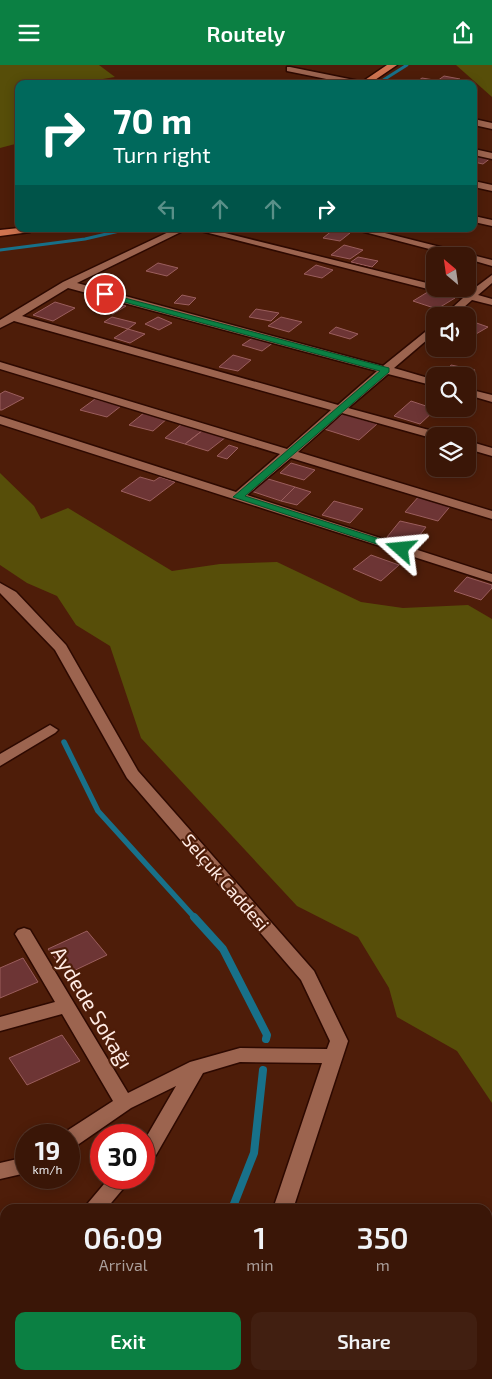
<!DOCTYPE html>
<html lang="en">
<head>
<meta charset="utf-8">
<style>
	body { margin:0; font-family:"Exo 2",sans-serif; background:#411f11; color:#f1f3f6; height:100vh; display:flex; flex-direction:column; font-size:19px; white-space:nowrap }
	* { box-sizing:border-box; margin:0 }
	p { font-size:16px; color:#ab9f9b }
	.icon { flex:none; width:28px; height:28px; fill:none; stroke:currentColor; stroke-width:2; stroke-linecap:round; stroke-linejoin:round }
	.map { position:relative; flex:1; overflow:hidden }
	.drawer { position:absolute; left:0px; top:1139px; width:492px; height:176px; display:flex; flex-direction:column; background:#3a1607; border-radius:15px 15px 0 0; box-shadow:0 2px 12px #0003,0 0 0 1px #543528 }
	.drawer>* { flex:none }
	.hud { position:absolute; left:15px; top:15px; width:462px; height:152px; border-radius:10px; box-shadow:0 2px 12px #0003,0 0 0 1px #543528; background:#00695c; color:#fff; overflow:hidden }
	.needle { width:32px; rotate:331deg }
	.tools { position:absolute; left:426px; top:182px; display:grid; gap:10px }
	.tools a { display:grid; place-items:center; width:50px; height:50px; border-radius:10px; background:#3a1607; box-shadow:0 2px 12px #0003,0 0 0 1px #543528; font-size:25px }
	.speed { position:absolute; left:15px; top:1059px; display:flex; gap:10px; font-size:25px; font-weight:700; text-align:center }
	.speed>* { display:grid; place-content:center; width:65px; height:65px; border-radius:50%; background:#3a1607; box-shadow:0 2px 12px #0003,0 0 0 1px #543528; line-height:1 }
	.speed small { font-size:12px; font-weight:400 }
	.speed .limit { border:8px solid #d22; background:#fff; color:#111 }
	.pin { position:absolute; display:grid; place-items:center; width:42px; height:42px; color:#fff; margin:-21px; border:2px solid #fff; border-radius:50%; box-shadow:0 1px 5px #0007 }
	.me { position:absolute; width:55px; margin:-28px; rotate:288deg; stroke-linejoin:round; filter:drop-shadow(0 0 4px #0008) }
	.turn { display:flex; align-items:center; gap:18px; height:105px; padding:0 15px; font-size:22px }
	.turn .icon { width:65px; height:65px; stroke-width:2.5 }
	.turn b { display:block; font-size:35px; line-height:42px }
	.lanes { display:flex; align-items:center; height:48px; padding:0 15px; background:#0003; justify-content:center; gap:25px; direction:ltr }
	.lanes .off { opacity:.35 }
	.eta { display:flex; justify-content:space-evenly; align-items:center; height:85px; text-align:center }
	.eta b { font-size:30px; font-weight:600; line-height:35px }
	.action { display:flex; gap:10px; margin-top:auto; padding:10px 15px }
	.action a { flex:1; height:58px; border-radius:10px; background:#0b8043; color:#fff; font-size:20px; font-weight:600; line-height:58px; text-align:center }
	.action a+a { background:#411f11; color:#f1f3f6 }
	header { display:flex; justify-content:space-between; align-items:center; height:65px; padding:0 15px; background:#0b8043; color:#fff; font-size:22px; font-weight:600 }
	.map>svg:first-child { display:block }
</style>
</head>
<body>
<header><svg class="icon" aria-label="menu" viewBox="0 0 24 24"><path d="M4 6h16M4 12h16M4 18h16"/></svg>Routely<svg class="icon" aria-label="share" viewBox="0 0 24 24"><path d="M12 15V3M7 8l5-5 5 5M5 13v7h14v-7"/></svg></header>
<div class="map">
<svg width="492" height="1314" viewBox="0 0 492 1314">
	<rect width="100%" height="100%" fill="#4e1d09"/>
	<path fill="#574e09" d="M0,0H99L115,12L85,17L90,19H19V78L0,83Z
		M456,0H492V32Z
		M0,408L34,441L41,454L68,443L172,506L220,499L277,497L361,537L403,543L468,540L492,554V1038L457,986L397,952L389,923L358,872L297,841L141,673L110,581L76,560L57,531L27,518L0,500Z
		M492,1170V1314H351L350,1310H488V1173Z"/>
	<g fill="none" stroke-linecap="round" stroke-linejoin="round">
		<path stroke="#18718a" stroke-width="3" d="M377,19L407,0
			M0,185L85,174L128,164"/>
		<path stroke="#18718a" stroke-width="5.5" d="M64,677L98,746L195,853"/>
		<path stroke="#18718a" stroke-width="8" d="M194,852L223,884L267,970L266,974
			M232,1144L254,1088L263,1005
			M165,1314L167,1310"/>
	</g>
	<path fill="#6d3535" stroke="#9b5e5d" d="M444,11L460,14L454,19L437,16Z
		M422,13L434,15L429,19L415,18Z
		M478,89L492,92L483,99L474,97V93Z
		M333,165L350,168L340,176L323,173Z
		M344,180L363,185L350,194L331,190Z
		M358,192L378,196L372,202L351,197Z
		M158,198L178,203L167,211L146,206Z
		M316,200L333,205L322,213L304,209Z
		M431,225L455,233L437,244L413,236Z
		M182,230L196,233L189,240L174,238Z
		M55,237L75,243L53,256L33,250Z
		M115,238L126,241L113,249L103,246Z
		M256,244L279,248L271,256L249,252Z
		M112,252L136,258L128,264L104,257Z
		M158,252L172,258L159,265L145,259Z
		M281,252L302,257L289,267L268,261Z
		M468,255L488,262L476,269L468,266Z
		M336,262L358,269L350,274L329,268Z
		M128,264L145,269L130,278L114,273Z
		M254,272L274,277L262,286L242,280Z
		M233,290L251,295L238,306L219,302Z
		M451,300L475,305L468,314V311L443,310Z
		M5,326L24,333L2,345H0V329Z
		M95,334L121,341L107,352L80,345Z
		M411,336L435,344H436L420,359L394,351Z
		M145,347L168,353L153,366L129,360Z
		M343,349L377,359L359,375L324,364Z
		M183,358L203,365L185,379L165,373Z
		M203,365L226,372L208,386L185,379Z
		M229,380L238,383L227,394L217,391Z
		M291,398L315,405L304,415L280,408Z
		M140,412L154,416L160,412L175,417L150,436L121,426Z
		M265,413L295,422L281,436L251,426Z
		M295,422L311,427L297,440L281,436Z
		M420,430L453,438L438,456L405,447Z
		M334,436L363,444L350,458L322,450Z
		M400,456L426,462L413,479L387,472Z
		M371,490L399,500L381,516L353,504Z
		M467,512L492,520V523L481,535L454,526Z
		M87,866L107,890L67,909L48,884Z
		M23,893L38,917L0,933V903Z
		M62,970L80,996L27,1020L9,993Z"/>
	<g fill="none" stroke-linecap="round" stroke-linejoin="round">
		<g stroke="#2d0900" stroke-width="3">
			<path id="minor" d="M290,2L364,17L368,19H351L287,6V2Z
				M474,54L492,58V64L474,60Z
				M474,84L492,88V94L474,90Z
				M474,116L492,120V126L474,122Z
				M474,151L492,155V161L474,157Z
				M175,164H187L77,218L383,301L435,259V268L394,303L435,315V321L388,309L348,343L440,368L442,371H435V374L342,348L298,387L492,446V454L291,393L247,430L492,509V517L0,359V351L236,427L280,389L0,304V297L287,384L331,345L14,256L0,263V255L63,217ZM68,223L377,306L338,340L22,251Z
				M193,164H209L435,220V224H452L468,228L492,210V218L478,230L492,234V240L472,235L454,251H443L463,233Z
				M353,164H369L492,195V201L468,194V191H456Z
				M468,324L492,330V337L468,330Z
				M468,376L492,383V391L468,384Z
				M0,518L16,527L66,580L138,706L314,906L348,976L293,1144H273L322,998L240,997L203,1008L156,1090L151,1096L144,1098V1076L176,1021L131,1043L76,1081L69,1083V1070L62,1069L113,1036L62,949L0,966V952L55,937L15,869L18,865L24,863L30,865L128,1028L190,997L240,983L327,984L330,976L301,915L127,713L55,585L0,528Z
				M50,660L58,665L55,668L0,701V689Z
				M26,1092V1108L0,1114V1098Z
				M110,1112H133L106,1144H83Z
				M5,1228V1251L0,1252V1229Z
				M279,1310H301L302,1314H280Z"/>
		</g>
		<g stroke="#2d0900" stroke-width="3">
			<path id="major" d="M387,0H397L369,19H359Z
				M19,163L35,164L30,167L0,171V165Z"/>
		</g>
		<use href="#minor" fill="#9c644f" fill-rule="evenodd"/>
		<use href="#major" fill="#d07450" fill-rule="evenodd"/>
	</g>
	<path fill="#0b8043" stroke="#07532c" d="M102,227L389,303V307L245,431L405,482V486H398L233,432L380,306L102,231Z"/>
	<g text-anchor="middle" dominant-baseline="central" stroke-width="4.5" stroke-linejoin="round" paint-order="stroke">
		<g font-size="18" fill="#ffebe4" stroke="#4e1d09">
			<text transform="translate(226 817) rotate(49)">Selçuk Caddesi</text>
		</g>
		<g font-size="21" fill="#ffebe4" stroke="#4e1d09">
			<text transform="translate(93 942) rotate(59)">Aydede Sokağı</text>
		</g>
	</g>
</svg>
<div class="tools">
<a><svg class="needle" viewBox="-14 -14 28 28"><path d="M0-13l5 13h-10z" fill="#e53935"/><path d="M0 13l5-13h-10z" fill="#ab9f9b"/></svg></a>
<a><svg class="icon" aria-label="sound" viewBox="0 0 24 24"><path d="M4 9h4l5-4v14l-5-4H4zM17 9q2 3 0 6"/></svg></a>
<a><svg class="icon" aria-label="search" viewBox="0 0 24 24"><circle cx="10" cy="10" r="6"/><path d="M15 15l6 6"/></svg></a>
<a><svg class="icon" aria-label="layers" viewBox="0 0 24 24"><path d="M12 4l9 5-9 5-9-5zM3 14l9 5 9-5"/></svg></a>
</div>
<div class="speed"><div>19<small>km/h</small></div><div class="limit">30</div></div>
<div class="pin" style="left:105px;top:229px;background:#d93025"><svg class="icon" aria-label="arrive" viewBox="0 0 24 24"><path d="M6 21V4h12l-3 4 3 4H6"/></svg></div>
<svg class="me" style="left:401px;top:484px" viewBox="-20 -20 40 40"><path d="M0-17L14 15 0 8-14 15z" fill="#0b8043" stroke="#fff" stroke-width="4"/></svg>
<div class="hud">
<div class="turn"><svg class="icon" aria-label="right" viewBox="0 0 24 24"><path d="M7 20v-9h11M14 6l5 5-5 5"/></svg><div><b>70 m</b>Turn right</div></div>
<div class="lanes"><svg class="icon off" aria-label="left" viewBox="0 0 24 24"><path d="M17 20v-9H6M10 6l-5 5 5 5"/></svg><svg class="icon off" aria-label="ahead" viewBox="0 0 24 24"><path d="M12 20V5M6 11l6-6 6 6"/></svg><svg class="icon off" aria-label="ahead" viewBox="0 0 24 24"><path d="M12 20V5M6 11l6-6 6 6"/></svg><svg class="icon" aria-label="right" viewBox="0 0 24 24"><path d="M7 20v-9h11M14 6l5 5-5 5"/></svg></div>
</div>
<section class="drawer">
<div class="eta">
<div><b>06:09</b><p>Arrival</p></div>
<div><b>1</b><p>min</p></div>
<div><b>350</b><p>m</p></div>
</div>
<div class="action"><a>Exit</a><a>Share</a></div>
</section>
</div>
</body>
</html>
